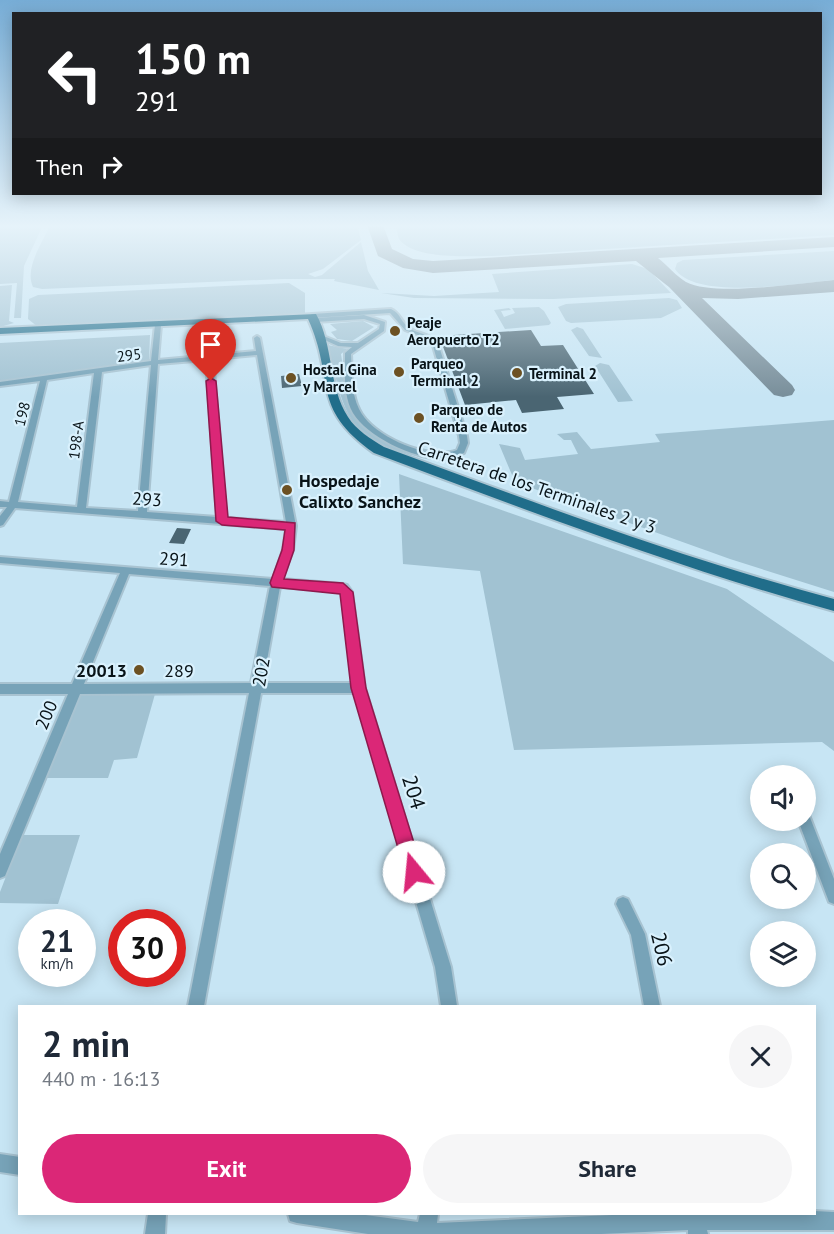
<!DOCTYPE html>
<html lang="en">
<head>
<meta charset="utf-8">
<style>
	body { margin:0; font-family:"PT Sans",sans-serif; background:#f6f6f7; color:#1f2937; height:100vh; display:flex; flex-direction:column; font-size:22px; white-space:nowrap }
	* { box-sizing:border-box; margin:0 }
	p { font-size:20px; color:#747a83 }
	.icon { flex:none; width:33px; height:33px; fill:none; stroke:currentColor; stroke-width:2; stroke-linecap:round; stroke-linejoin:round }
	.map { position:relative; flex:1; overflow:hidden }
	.details { position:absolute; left:18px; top:1005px; width:798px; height:210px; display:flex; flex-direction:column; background:#fff; border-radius:0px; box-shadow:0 3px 15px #0003 }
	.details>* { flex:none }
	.banner { position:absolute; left:12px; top:12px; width:810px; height:183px; border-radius:0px; box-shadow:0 3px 15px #0003; background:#202124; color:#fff; overflow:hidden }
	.fabs { position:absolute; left:750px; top:765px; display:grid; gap:12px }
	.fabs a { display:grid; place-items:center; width:66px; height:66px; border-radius:50%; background:#fff; box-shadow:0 3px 15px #0003; font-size:30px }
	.speed { position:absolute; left:18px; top:909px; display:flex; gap:12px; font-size:30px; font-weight:700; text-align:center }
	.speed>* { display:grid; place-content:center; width:78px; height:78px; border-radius:50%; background:#fff; box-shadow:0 3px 15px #0003; line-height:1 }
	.speed small { font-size:15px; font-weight:400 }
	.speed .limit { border:9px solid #d22; background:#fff; color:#111 }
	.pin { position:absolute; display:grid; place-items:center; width:51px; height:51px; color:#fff; margin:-62px -26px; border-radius:50% 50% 50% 0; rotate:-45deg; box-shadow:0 0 6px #0007 }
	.pin .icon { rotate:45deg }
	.me { position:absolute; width:66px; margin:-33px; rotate:343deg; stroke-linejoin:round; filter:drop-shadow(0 0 4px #0008) }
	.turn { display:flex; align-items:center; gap:21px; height:126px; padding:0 24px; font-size:27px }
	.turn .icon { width:78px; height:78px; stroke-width:2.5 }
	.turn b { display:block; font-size:42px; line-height:51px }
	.then { display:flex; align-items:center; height:57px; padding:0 24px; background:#0003; gap:12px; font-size:22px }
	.round { display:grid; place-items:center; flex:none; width:63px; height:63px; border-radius:32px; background:#f6f6f7 }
	.head { display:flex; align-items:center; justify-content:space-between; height:102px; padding:0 24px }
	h1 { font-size:36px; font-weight:700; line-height:45px }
	.cta { display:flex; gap:12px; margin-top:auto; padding:12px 24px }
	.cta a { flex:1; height:69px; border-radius:36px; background:#db2777; color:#fff; font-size:24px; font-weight:700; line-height:69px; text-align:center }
	.cta a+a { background:#f6f6f7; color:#1f2937 }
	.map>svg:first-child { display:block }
</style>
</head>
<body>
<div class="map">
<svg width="834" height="1234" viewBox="0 0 834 1234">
	<rect width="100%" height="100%" fill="#c7e5f4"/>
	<path fill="#a1c2d2" d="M0,225H43L24,266L21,318H14L17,283L0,284Z
		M50,225H357L361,240L323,269L308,274L315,277L322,275L361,242L368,271L379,290L334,281L335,279H283L42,289L33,287C24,268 43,242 50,225Z
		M396,225H834V235L493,256C470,256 414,260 399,239C397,235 397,229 396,225Z
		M834,251V280C799,283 696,301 675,269L677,263L683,260Z
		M632,264L648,269L671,293L553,299L414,298L381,293L434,296L499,292L492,274Z
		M289,283L305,293V314L38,327L28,319L29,299L38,295Z
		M12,285L9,321L14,323L0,327V286Z
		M669,298L677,300L682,308L661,318L571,323L566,321L558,307L566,304Z
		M539,307L544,311L551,323L549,325L505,329L494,310L509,308L511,310L501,311L504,317L515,313L512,308Z
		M363,321L374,327L352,341L337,339L331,332L337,330L330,324Z
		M577,327L583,329L602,358L589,356L571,330Z
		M150,335L149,363L0,381V343Z
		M328,345L347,349L341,354C353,431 355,429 426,458C346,442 345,416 328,345Z
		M600,363L609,365L633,401L618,402L595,366Z
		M834,420V592L730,559L515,482L499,444L520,448L525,460L578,454L571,440H564L557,434L577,432L591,449L660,442L655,434Z
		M399,474L727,589L834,662V751L822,742L514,750L480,571L403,564Z
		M78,694H155L137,758L114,760L108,778H45Z
		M22,835H80L58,904L0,903V892Z"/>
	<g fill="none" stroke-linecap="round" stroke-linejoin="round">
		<path fill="#788e9a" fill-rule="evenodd" d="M367,225H383L392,249L413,259L433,261L834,237V247L658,258C668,266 676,276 686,282C715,297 800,283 834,280V292L738,299L702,298L792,385L795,390L792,395L783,397L774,395L669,287L636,261L433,273L403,268L378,256Z"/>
	</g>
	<path fill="#4a6572" d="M531,330L541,346L563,345L594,394L557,397L564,409L522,413L516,400L465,405L439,336Z
		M299,374L302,386L282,388L281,376Z
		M177,528L191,529L184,544L169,543Z"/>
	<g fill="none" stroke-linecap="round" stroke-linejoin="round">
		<g stroke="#a8c3d1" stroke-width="4">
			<path id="minor" d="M391,309C400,313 400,320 407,326C418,336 430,331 439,346L467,436L468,443L464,453C460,454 455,457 451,458C421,463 368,438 353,413C343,396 345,372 345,353L352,347L338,346L318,337L321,335L341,343H358L379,329L380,324L364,319L315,322L312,320L315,318L364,315L385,322L384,331L351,354C352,372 351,393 359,409C372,437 430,461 457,450L460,443L459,436L433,346L425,338L405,330L390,313L312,318L309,316L312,314Z
				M158,323L161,325L158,360L256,351L254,338L257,336L260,338L296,526L293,550L282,579L343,584L347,585L352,592L365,688L451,967L457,1006H441L435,967L355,693H261L204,1006H188L249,693L80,694L5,876L0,878V854L68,694H0V684H72L120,573L0,563V557L273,579L283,550L286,529L15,508L3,525L0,526V516L7,507H0V501L9,502L40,381L0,386V382L151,361L155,325ZM257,355L286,522L226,518L213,359ZM206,360L217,517L147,512L158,364ZM151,365L138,511L86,508L102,372ZM94,373L77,507L18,502L47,380ZM129,574L270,586L251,683L84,684ZM280,587L340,591L342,593L353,683H263Z
				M806,814L809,815L834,879V904L829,902L798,820H806Z
				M623,897L628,899L645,934L660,1006H644L631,935L616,904L618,899Z
				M0,1154L20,1157V1175L0,1172Z
				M814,1211L834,1212V1230H707L708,1234H688V1230L601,1234H368L297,1223L290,1221L288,1214H358L418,1222L420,1214H438L437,1223L634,1214H814Z
				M148,1214H166L165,1234H145Z"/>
		</g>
		<g stroke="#a8c3d1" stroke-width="4">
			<path id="primary" d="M316,314C334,346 328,386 348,417C356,430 371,439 384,447C532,502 681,558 834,599V611C678,568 526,510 374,453C309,407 336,380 308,319L0,334V328Z"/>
		</g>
		<use href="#minor" fill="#77a3b8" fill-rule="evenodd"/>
		<use href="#primary" fill="#206d8a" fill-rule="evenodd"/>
	</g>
	<linearGradient id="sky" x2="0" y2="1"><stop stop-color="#77add6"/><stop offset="0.57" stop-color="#e6f3fa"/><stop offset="1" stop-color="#e6f3fa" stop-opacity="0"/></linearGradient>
	<rect width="834" height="397" fill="url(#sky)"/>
	<path fill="#db2777" stroke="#8e194d" stroke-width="1.5" d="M211,378L216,381L228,517L295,523L294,550L284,579L343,583L353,592L366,688L423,872L421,878L414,881L408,878L405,872L351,688L340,594L272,587L270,583L282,550L285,530L222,525L216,521L206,381Z"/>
	<g fill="#6c5123" stroke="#d9f1fd" stroke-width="2">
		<circle cx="395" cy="331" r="6"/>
		<circle cx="399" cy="372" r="6"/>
		<circle cx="517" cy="373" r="6"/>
		<circle cx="291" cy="378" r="6"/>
		<circle cx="419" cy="418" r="6"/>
		<circle cx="287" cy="490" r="6"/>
		<circle cx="139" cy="670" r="6"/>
	</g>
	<g text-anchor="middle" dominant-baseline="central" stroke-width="4.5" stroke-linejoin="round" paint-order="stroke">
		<g font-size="15" font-weight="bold" fill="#081318" stroke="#d9f1fd" text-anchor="start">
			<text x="407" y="322">Peaje<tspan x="407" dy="17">Aeropuerto T2</tspan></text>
			<text x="411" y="363">Parqueo<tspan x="411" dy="17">Terminal 2</tspan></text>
			<text x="303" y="369">Hostal Gina<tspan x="303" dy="17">y Marcel</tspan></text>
			<text x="529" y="373">Terminal 2</text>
			<text x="431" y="409">Parqueo de<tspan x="431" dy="17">Renta de Autos</tspan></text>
		</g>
		<g font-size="15" fill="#081318" stroke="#d9f1fd">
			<text transform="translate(129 355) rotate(-7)">295</text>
			<text transform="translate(22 414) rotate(-76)">198</text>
			<text transform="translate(76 440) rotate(-83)">198-A</text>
		</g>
		<g font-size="18" font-weight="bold" fill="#081318" stroke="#d9f1fd" text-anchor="start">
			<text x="299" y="480">Hospedaje<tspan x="299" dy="21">Calixto Sanchez</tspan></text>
			<text x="127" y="670" text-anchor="end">20013</text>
		</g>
		<g font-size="18" fill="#081318" stroke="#d9f1fd">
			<text transform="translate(537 487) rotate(19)">Carretera de los Terminales 2 y 3</text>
			<text transform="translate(147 499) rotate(4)">293</text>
			<text transform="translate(174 559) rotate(4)">291</text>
			<text x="179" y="670">289</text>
			<text transform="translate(261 672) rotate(-80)">202</text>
			<text transform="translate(46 715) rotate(-67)">200</text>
		</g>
		<g font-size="21" fill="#081318" stroke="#d9f1fd">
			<text transform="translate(414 792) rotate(73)">204</text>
			<text transform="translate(662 949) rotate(77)">206</text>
		</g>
	</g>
</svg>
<div class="fabs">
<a><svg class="icon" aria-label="sound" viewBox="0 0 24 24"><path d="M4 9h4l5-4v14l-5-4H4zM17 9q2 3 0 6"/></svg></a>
<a><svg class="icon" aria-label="search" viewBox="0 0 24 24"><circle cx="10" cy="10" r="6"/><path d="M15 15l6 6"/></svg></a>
<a><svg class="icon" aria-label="layers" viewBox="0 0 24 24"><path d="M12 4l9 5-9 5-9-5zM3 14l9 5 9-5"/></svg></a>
</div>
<div class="speed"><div>21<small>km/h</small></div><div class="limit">30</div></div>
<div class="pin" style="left:211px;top:381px;background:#d93025"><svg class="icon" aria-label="arrive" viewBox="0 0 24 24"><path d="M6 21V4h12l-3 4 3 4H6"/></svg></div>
<svg class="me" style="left:414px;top:872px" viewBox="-20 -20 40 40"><circle r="19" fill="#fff"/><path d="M0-13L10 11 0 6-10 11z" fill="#db2777"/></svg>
<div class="banner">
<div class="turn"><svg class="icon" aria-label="left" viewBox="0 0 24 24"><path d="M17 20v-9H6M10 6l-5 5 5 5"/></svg><div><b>150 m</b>291</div></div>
<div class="then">Then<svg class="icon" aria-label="right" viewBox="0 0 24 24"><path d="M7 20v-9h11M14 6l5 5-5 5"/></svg></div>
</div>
<section class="details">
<div class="head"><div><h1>2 min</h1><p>440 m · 16:13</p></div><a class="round"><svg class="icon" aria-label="close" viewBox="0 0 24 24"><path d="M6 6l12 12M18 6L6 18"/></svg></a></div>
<div class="cta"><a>Exit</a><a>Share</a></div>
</section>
</div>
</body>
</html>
